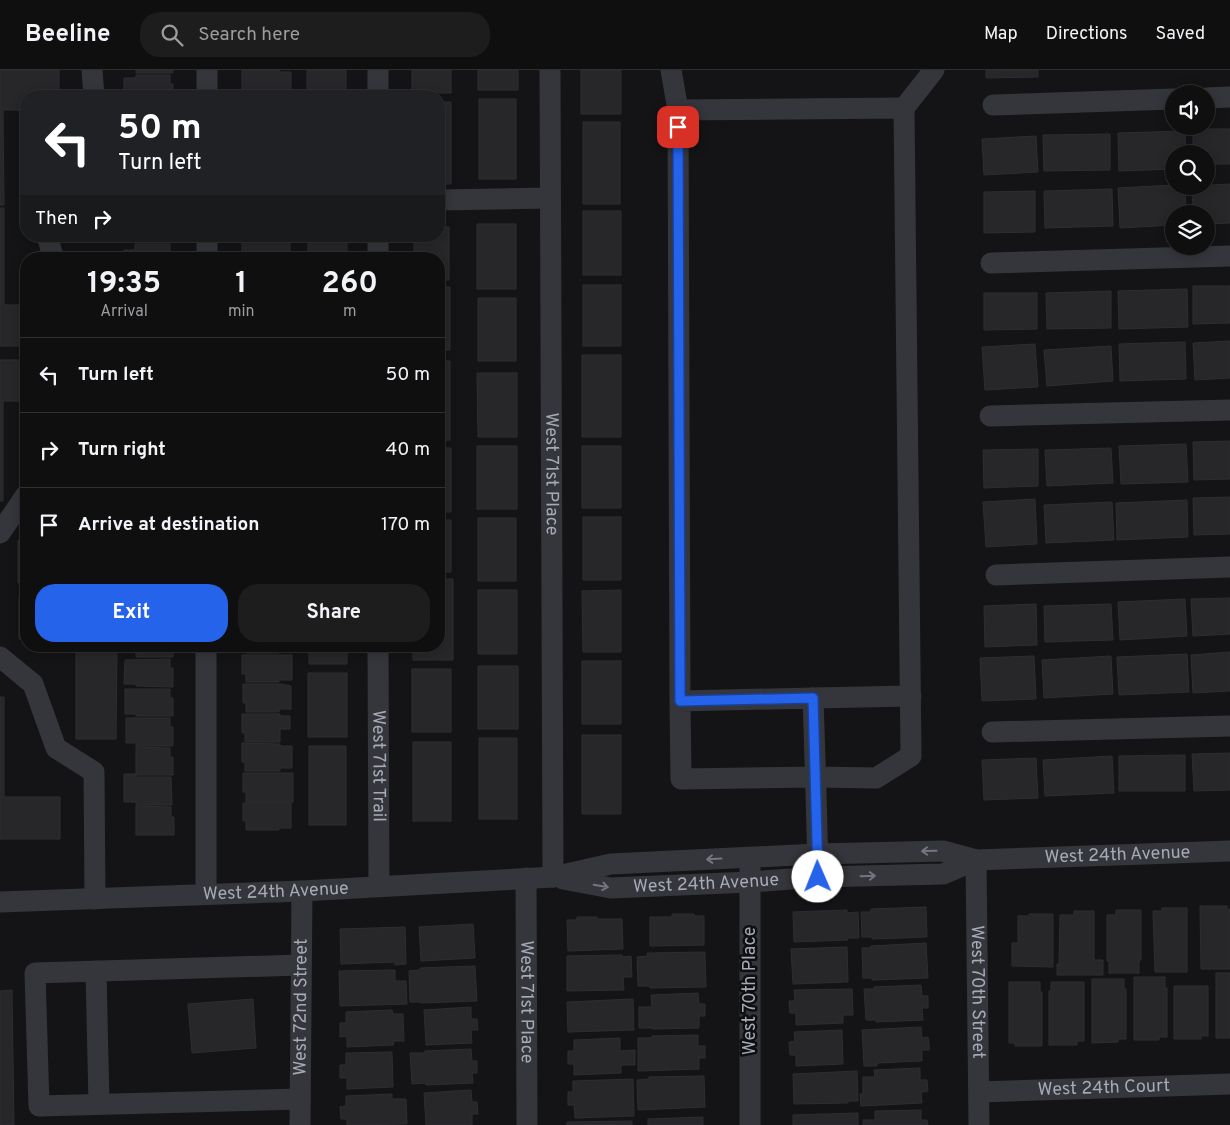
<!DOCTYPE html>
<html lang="en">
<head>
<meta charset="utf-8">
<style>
	body { margin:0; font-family:Overpass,sans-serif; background:#1d1d1e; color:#f1f3f6; height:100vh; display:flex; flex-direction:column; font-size:19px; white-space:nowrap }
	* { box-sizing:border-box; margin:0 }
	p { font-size:16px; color:#9b9c9f }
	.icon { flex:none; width:28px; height:28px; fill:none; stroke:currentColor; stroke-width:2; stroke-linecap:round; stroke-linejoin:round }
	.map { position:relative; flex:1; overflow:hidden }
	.details { position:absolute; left:20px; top:182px; width:425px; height:400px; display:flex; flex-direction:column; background:#0f0f10; border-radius:20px; box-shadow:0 2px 12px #0003,0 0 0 1px #2f2f30 }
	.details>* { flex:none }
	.banner { position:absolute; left:20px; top:20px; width:425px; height:152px; border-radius:20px; box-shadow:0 2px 12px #0003,0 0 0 1px #2f2f30; background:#202124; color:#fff; overflow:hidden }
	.fabs { position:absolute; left:1165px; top:15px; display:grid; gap:10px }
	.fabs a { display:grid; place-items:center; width:50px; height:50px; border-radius:50%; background:#0f0f10; box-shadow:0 2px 12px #0003,0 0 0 1px #2f2f30; font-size:25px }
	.pin { position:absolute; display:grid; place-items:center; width:42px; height:42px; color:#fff; margin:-21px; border-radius:10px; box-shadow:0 2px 8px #0006 }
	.me { position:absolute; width:55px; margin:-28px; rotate:359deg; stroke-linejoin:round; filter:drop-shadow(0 0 4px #0008) }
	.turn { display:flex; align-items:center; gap:18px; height:105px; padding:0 15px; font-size:22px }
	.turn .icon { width:65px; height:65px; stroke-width:2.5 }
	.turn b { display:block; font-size:35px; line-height:42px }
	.then { display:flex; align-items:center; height:48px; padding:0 15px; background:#0003; gap:10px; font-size:19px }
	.eta { display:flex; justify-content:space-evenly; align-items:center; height:85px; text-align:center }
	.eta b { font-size:30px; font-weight:700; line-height:35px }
	.cta { display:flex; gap:10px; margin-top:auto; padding:10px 15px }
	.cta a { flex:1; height:58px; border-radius:20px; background:#2563eb; color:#fff; font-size:20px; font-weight:700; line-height:58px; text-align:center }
	.cta a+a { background:#1d1d1e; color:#f1f3f6 }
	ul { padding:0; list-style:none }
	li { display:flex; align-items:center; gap:15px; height:75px; padding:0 15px; border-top:1px solid #2f2f30 }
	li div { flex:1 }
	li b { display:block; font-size:19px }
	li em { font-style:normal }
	header { display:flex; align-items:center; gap:30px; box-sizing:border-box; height:70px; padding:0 25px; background:#0f0f10; border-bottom:1px solid #2f2f30 }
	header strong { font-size:24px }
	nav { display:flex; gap:28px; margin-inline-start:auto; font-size:18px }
	.search { width:350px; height:45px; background:#1d1d1e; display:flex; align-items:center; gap:12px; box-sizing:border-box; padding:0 18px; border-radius:20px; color:#9b9c9f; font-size:19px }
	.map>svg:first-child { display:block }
</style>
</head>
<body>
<header>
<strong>Beeline</strong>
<div class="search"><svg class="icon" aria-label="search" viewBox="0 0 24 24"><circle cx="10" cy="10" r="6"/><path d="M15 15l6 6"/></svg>Search here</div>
<nav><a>Map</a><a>Directions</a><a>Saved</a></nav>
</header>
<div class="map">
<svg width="1230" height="1055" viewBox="0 0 1230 1055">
	<rect width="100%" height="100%" fill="#141416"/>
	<path fill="#27272a" stroke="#2e2e32" d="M0,0H59V26H26V40H3L4,135H0Z
		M136,0H173V3H136Z
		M242,0H279V2H291V26H245V19H242Z
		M307,0H346V26H307Z
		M412,0H451V23H412Z
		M478,0H518V20H478Z
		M581,0H621V44H581Z
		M986,0H1038V7L986,8Z
		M136,5H170V14H173V26H124V8H136Z
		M479,29H516V109H479Z
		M439,32H451V114H439Z
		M583,52H620V134H583Z
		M1193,59H1230V94H1206V84H1193Z
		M1185,61L1186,84H1174V99L1119,101L1118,63Z
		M1110,64V100L1044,101L1043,65Z
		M1036,66L1038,102L984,105L982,69Z
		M1230,114V153L1206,154V144H1193L1192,116Z
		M1174,115L1185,116L1186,144H1174V155L1120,158L1118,118Z
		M1112,119L1113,156L1045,158L1044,121Z
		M1035,121V162L984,163V122Z
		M0,138H4V235H26V276H0Z
		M583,141H621V205H583Z
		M477,154H516V219H477Z
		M439,157H449V210H439V189H414V166H439Z
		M308,166H347V189H308Z
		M242,170H279V172H290V189L242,188Z
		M135,174H170V183H173V189H124V180H135Z
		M583,215H621V276H583Z
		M1193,216H1230V253L1193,254Z
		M439,217H450V280H439Z
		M1187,219L1188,257L1119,259L1118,221Z
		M1111,221V258L1047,259L1046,223Z
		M984,223H1037V259L984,260Z
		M478,228H516V291H478Z
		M1230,271V308L1195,310L1193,273Z
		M1185,272L1186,309L1120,311L1119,274Z
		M1035,274L1038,317L985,320L982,277Z
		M1111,276L1113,311L1047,316L1044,280Z
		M582,285H621V367H582Z
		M0,290H26V331H3V431H0Z
		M439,291H450V370L439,371Z
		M477,303H517V367H478Z
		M1230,371V409L1194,410L1193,372Z
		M1186,374L1188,412L1121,414L1119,376Z
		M477,376H517V439H477Z
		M582,376H621V438H582Z
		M439,378H451V442H439Z
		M1111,378L1113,413L1047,416L1045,380Z
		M1038,379V416L984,418L983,380Z
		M1230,427V464L1194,465L1193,428Z
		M1035,429L1037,474L986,477L983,432Z
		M1187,430L1188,467L1117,470L1116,433Z
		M1112,432L1114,470L1046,473L1044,435Z
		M583,447H621V510H583Z
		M478,448H516V511H478Z
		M439,450H451V502H439Z
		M26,469V513H18V470Z
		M439,509H453V590H413V576H439Z
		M478,520H517V584H478Z
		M621,520V582H583L582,521Z
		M19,527H26V569H19Z
		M1230,528V564L1193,566L1191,529Z
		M1185,529L1187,566L1120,570L1118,532Z
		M1036,534L1037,575L985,577L984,536Z
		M1111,534L1113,570L1045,572L1044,536Z
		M76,576H117L116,669H76Z
		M136,576H173V587H136Z
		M246,576H291V580H279V583H246Z
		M309,576H347V594H309Z
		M1230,582V621L1193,623L1191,585Z
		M1187,584L1189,622L1119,625L1117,587Z
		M242,585H292V610H279V612H246V604H242Z
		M1034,586L1036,629L982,631L980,588Z
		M1111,586L1113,624L1044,628L1042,590Z
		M170,589V598H173V617L136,616V614H124L125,590Z
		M582,591H621V654H582Z
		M478,596H518V659H478Z
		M412,599H451V662H412Z
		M308,603H347V667H308Z
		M243,614H280L291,616V639H279V642H246V633H243Z
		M125,619H170V628H173V646H136V644H125Z
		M0,627H4V727H60V769H0Z
		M242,644H280V646H290V659H280V672H245V663H242Z
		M126,648H170V657H173V676H136V673H126Z
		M582,665H621V744H582Z
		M479,668H517V749H479Z
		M413,672H451V751H413Z
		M242,673L280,674V676H292V698H280V701H245V692H242Z
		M309,676H346V755H309Z
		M136,677L170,678V687H173V705H136Z
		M1230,683V720L1194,721L1192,684Z
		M1185,685V721H1119V686Z
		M1112,686L1114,723L1045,726L1043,690Z
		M1036,688L1038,728L984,730L982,690Z
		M243,703H293V732H246V722H243Z
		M124,704H136V707H171L172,735H136V732H124Z
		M243,733H291V758H279V760H246V751H243Z
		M136,736L171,737V747H174V765H136Z
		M1200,836H1227V839H1230V899H1201Z
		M926,837L927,867L872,869V867H862L861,842H871V839Z
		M1162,838H1187V902H1155L1153,841H1162Z
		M847,840V843L858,842L859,868H847L848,870L794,872L793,842Z
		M1116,840H1141V890H1139V903H1109V891H1107V845H1116Z
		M1074,841H1094V890H1103V905H1057V894H1059L1060,845H1074Z
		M672,844H694V846H704V875L650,876V847H672Z
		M1029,844H1053V897L1012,896V873H1018V846H1029Z
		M577,847H597V849H622L623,879L568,881L567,850H577Z
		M473,854L475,888L421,891L419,857Z
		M405,857L406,894L395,895V892L341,894L340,859Z
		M926,873L928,908L872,910V908H863L862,878H871V876Z
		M847,877L848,912L793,914L791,879Z
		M705,882L706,917L650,918L649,916H638L637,887L648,886L647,883Z
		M622,885V887L631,886L632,907H623L624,920L567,921V886Z
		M475,896L477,931L421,933V932H410L409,901L420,900V898Z
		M395,900V911H406L407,934L340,936L339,901Z
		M1216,903H1230V968H1216Z
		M1134,907H1165V918H1167V967H1159V970H1134Z
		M1092,909H1124V919H1126V969H1118V972L1092,973Z
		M1009,912H1040V922H1042V976H1015V973H1009Z
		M1051,912H1084V971H1077V975H1049V921H1051Z
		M921,915L922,926H928V938H922L923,950L876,952V950H866L864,919H875L874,917Z
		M1174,916H1208V966H1201V969H1174Z
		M852,919L853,945H843V953L796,955V943H790L789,931H795L794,920Z
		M12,920L14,1055H0V921Z
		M698,923L699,934H705V946H699V958L653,959V958H639V937H652L651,925Z
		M253,929L256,978L192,983L188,934Z
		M633,929L634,960L568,962L567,932Z
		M471,937V949H477L478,960H471L472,973L426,975L424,940Z
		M392,940L393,944H403L404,971H393L394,975L347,977V966L340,967V953H346V942Z
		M921,957L922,968L928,967L929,974V980H922V991L877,993V996H864L862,960Z
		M842,960L843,994L796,996V985H790L789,972L795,971L794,962Z
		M698,965V976H705V988H699V999L638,1001V968H652V966Z
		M620,968V981L635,980V995H621V1003L574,1005V994H568V981H574V970Z
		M471,979L472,991H477V1003H472L473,1013L426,1015V1013L412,1014L410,983H425V981Z
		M392,982L393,1017L347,1019V1008H340V995H346V983Z
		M920,998V1010H927L928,1021L921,1022L922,1033L861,1036L860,1024H863V1007H875L874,1000Z
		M857,1001L858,1031H848V1033L794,1034L793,1004Z
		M704,1006L705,1037L638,1040L637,1010L649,1009V1007Z
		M633,1009L634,1046L575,1048L574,1035H568V1022H573V1011Z
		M471,1020L472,1032H477L478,1044H472V1055H426L424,1023Z
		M392,1024V1029H406L407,1054L347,1055V1049H341L340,1037L346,1036V1026Z
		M921,1040V1050H927L928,1055H863V1050H875V1041Z
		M858,1043V1055H793V1045Z
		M703,1047V1055H648V1049Z
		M632,1051V1055H567V1052Z"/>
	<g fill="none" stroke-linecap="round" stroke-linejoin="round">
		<g stroke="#35363b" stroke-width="21">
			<path d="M92,0L94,26"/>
			<path d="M378,0V26"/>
			<path id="s1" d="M550,0L553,807"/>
			<path d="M671,0L678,40"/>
			<path d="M207,26V0"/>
			<path d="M1206,28L1230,27"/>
			<path d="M993,35L1174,29"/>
			<path d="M904,38L934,0"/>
			<path d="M439,130L550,128"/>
			<path d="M47,166L53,186L55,189"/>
			<path d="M378,166V189"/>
			<path d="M207,189V166"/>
			<path d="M991,193L1230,186"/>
			<path d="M990,346L1230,340"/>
			<path d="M0,463L26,425"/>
			<path d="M996,505L1230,497"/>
			<path id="s2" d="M378,576L379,816"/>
			<path d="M0,587L33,614L56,678L94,702L95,829"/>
			<path d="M813,628L911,626"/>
			<path d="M680,631L681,709L815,707L876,708L911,686L904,38L678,40L680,631L813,628C815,688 817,748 818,807"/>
			<path d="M992,662L1230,656"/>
			<path id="s3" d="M976,790L979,1055"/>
			<path d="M750,798V1055"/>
			<path id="s4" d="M526,808L527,1055"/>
			<path id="s5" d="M563,809L611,818L750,812L818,807L943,804L976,790"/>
			<path d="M206,824V576"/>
			<path id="s6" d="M0,832L302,821L553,807L611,794L818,784L943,781L976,790L1230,781"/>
			<path d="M96,901L99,1034"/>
			<path id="s7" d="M979,1022L1230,1014"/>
			<path d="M300,1029L39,1036L35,903L301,895"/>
			<path id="s8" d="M300,1055L302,821"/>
		</g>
	</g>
	<defs><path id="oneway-shaft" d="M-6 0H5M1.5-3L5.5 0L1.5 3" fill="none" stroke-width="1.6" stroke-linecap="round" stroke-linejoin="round" transform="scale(1.25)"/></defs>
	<g stroke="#73767f">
		<use href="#oneway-shaft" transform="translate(929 781) rotate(179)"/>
		<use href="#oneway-shaft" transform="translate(714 789) rotate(177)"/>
		<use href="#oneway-shaft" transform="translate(868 806) rotate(-2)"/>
		<use href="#oneway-shaft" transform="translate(601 816) rotate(10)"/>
	</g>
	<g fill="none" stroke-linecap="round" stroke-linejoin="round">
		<g stroke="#184099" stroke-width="12">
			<path id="route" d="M678,57L680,631L813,628L818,807"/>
		</g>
		<use href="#route" stroke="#2563eb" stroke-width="9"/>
	</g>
	<g text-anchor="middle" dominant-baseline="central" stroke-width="5" stroke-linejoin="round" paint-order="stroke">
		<g font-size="18" fill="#a6aab6" stroke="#0f0f11">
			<text stroke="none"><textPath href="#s1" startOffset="404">West 71st Place</textPath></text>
			<text stroke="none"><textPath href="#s2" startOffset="120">West 71st Trail</textPath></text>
			<text stroke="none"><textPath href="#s6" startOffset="1121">West 24th Avenue</textPath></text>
			<text stroke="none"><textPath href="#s5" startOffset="144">West 24th Avenue</textPath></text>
			<text stroke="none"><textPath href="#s6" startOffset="276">West 24th Avenue</textPath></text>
			<text transform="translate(750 921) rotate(-90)">West 70th Place</text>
			<text stroke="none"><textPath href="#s3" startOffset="132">West 70th Street</textPath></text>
			<text stroke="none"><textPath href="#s4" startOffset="124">West 71st Place</textPath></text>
			<text stroke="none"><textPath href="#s8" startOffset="118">West 72nd Street</textPath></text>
			<text stroke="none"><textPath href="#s7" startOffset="125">West 24th Court</textPath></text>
		</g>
	</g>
</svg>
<div class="fabs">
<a><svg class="icon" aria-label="sound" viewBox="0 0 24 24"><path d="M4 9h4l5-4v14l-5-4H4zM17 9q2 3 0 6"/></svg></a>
<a><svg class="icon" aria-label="search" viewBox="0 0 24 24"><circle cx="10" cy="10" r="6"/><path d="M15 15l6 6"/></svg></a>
<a><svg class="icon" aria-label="layers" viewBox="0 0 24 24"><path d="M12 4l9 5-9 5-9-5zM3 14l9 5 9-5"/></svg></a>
</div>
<div class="pin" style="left:678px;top:57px;background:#d93025"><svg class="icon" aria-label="arrive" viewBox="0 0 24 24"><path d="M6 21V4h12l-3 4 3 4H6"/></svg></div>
<svg class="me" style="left:818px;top:807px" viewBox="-20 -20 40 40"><circle r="19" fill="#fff"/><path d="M0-13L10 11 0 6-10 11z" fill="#2563eb"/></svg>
<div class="banner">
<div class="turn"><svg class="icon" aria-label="left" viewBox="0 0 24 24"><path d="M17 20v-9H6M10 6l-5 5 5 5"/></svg><div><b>50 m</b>Turn left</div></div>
<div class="then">Then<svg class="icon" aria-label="right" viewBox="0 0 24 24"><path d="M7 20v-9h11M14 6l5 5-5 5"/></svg></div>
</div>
<section class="details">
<div class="eta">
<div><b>19:35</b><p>Arrival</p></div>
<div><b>1</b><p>min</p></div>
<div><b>260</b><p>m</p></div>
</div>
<ul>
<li><svg class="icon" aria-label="left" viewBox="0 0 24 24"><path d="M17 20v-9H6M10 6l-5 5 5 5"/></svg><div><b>Turn left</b></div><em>50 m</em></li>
<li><svg class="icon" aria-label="right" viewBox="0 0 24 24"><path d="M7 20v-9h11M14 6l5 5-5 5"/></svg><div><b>Turn right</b></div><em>40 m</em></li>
<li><svg class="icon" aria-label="arrive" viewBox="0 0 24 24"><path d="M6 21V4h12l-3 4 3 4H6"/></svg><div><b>Arrive at destination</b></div><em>170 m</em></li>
</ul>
<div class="cta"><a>Exit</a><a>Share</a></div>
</section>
</div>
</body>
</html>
